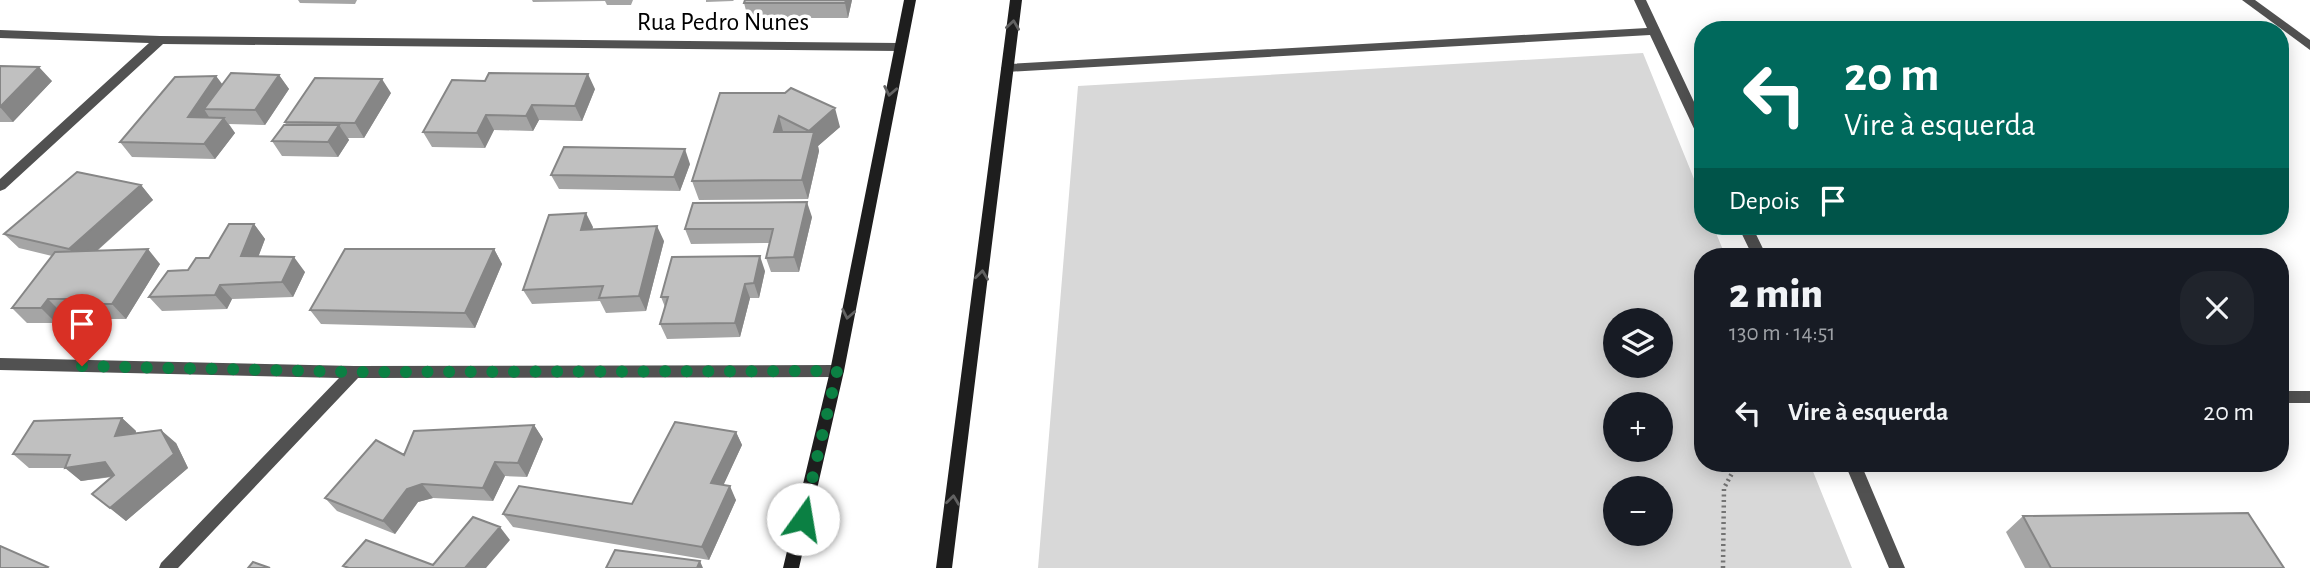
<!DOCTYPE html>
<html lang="pt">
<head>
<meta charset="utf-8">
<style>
	body { margin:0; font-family:"Alegreya Sans",sans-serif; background:#20242c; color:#f1f3f6; height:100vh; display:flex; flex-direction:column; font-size:26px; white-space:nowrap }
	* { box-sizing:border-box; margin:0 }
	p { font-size:23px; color:#9ea1a6 }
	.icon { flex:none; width:38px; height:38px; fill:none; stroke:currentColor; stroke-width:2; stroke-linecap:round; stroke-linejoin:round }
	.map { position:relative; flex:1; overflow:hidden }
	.details { position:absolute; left:1694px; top:248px; width:595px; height:224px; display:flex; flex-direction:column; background:#171b24; border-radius:28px; box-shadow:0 4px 18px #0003 }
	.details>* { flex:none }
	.guide { position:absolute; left:1694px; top:21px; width:595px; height:214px; border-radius:28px; box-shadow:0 4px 18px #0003; background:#00695c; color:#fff; overflow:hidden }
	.tools { position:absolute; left:1603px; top:308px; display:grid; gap:14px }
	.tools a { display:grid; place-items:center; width:70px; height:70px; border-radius:50%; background:#171b24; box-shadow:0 4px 18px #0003; font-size:35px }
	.pin { position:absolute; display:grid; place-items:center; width:60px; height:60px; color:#fff; margin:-72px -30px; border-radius:50% 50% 50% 0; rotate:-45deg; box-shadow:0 0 7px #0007 }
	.pin .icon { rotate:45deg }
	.me { position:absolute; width:77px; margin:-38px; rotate:13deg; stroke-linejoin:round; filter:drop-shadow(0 0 5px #0008) }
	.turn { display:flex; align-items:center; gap:24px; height:147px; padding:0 35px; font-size:32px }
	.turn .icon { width:91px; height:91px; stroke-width:2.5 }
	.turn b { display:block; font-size:49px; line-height:60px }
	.then { display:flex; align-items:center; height:66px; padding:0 35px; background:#0003; gap:14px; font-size:26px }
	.round { display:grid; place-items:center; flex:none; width:74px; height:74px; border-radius:28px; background:#20242c }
	.overview { display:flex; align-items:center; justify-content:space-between; height:119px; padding:0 35px }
	h1 { font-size:42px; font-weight:800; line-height:52px }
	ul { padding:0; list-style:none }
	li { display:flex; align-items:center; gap:21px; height:91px; padding:0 35px }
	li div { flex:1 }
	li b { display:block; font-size:26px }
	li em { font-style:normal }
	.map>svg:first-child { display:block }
</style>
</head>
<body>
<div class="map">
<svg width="2310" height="568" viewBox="0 0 2310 568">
	<rect width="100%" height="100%" fill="#fff"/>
	<path fill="#d8d8d8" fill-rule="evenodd" d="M1643,53L1703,201V226H1713L1726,257H1703V464H1810L1852,568H1038L1078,86ZM1615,320H1661V366H1615ZM1615,404H1661V450H1615ZM1615,488H1661V534H1615Z"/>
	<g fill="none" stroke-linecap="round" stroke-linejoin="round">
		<path stroke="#737373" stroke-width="4.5" stroke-dasharray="2 3.5" stroke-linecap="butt" d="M1723,568L1724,488L1737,464"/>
		<path fill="#515151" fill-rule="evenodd" d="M2242,0H2255L2310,40V50Z"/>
		<path fill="#515151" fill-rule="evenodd" d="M1634,0H1646L1703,121V139L1697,135L1650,35L1007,72L1001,68L1007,64L1647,28Z
			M0,30L160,36L899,43L905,47L899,51L163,44L5,189L0,191V179L149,43L0,38Z
			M1738,226H1752L1767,257H1753Z
			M0,358L354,366L837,365L842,367L844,371L842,375L837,377L358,378L178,568H159L161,563L339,378L0,370Z
			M2280,391H2310V403H2280Z
			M1845,464H1861L1905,568H1889Z"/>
		<path fill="#1e1e1e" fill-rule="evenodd" d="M904,0H916L844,371L799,568H783L830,371Z
			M1010,0H1022L952,568H936Z"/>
	</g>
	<path fill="#a5a5a5" d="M298,0H357L355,4L300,3Z
		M532,0H633L631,5H607L605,1L533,2Z
		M706,0H734L733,1L706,2Z
		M852,0L848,18H748L744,3Z
		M0,66L52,81L13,122H0Z
		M279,75L289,89L265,125L229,124L235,133L215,159L132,157L120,142L216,76L223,85Z
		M452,80L595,89L582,121L539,120L533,131L494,130L485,148L432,147L423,132Z
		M391,93L364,138H348L349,140L338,157L282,156L272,141L286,125L285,122Z
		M720,93L840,127L818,146L819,151L808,199L699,200L692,181Z
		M690,164L680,191L559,189L551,175Z
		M141,185L153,200L97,251L160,264L126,319H103L98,313H62L56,323H27L12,308L52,256L19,248L4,234Z
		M812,217L799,272H771L766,258L769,243L691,244L685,229Z
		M254,224L265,239L258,257L305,272L293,297L232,299L227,309L162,311L149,297L188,270L209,258Z
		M593,227L592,229L664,241L646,311L606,313L600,301L532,304L523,290Z
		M494,249L502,264L475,328L321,324L310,310Z
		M765,271L759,298H750L740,337L667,339L660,324L665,307L661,297Z
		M122,418L136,431V433L176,443L188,468L126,521L92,494L112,477L81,481L66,468H29L13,454Z
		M534,425L543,439L527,477L505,476L493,501L433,498L418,502L395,534L337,511L325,498L404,455Z
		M736,432L742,445L723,485L736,500L709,560L513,527L503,514L632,504Z
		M2023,516L2284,568H2025L2006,532Z"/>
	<path fill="#868686" d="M846,0H852L848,18L845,3Z
		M39,67L52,81L13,122L0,107Z
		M588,74L595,89L582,121L575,106Z
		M279,75L289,89L265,125L255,110Z
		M216,76L227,91L204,109L209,117L199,132L188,117Z
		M382,79L391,93L364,138L355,123Z
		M532,105L539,120L533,131L526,116Z
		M835,108L840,127L818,146L819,151L808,199L802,180L812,142L809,131Z
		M486,115L494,130L485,148L477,133Z
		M779,116L784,135L774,132Z
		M224,118L235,133L215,159L204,144Z
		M339,125L349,140L338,157L328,142Z
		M685,149L690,164L680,191L674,177Z
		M141,185L153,200L83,263L69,249Z
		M807,202L812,217L799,272L794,257Z
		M586,213L593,227L588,245L581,230Z
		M254,224L265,239L253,271L241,256Z
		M657,226L664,241L646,311L639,296Z
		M148,249L160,264L126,319L112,304Z
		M494,249L502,264L475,328L465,313Z
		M760,256L765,271L759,298L754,283Z
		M294,257L305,272L293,297L282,282Z
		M745,284L750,298L740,337L735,323Z
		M220,285L232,299L227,309L215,295Z
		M48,299L62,313L56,323L41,308Z
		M122,418L136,431L130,449L115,436Z
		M534,425L543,439L527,477L518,463Z
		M161,430L176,443L188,468L126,521L110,508Z
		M736,432L742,445L718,497L711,483Z
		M105,462L121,475L81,481L65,468Z
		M495,462L505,476L493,501L483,488Z
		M422,484L433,498L418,502L395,534L383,521L407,489Z
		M730,486L736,500L709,560L702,547Z
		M500,527L510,540L486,568H465Z
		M700,561L703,568H697Z"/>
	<path fill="#c0c0c0" stroke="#868686" stroke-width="2" d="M745,0H846L845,3H744Z
		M0,66L39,67L0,107Z
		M231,73L279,75L255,110L204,109Z
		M489,73L588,74L575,106L532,105L526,116L486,115L477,133L423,132L452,80L485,81Z
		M216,76L188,117L224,118L204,144L120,142L175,77Z
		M315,78L382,79L355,123L285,122Z
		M791,88L835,108L809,131L779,116L774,132H814L802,180L692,181L720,93H785Z
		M284,125H339L328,142L272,141Z
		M564,147L685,149L674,177L551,175Z
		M77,172L141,185L69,249L4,234Z
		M807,202L794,257L766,258L773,229H685L693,203Z
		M586,213L581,230L657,226L639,296L599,298L603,286L523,290L549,215Z
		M229,224H254L241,256L294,257L282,282L220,285L215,295L149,297L168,271L188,270L196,258H209Z
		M148,249L112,304H89L92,299H48L41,308H12L55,252Z
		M345,249H494L465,313L310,310Z
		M760,256L754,283L745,284L735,323L660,324L668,297H661L672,257Z
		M122,418L115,436L161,430L174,454L110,508L92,494L114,475L105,462L65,468L70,455L13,454L34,421Z
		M675,422L736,432L711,483L730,486L702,547L503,514L519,486L632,504Z
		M534,425L518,463L495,462L483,488L422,484L407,489L383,521L325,498L376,440L404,455L414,431Z
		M2248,513L2284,568H2051L2023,516Z
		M473,517L500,527L465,568H349L343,566L366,540L433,565Z
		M0,546L48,567L47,568H0Z
		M615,550L700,561L697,568H606Z
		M253,562L270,568H248Z"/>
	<defs><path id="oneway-chevron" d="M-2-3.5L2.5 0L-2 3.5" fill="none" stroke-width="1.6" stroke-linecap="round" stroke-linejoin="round" transform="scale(1.75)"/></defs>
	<g stroke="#626262">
		<use href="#oneway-chevron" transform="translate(1013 25) rotate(-82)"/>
		<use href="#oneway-chevron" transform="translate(890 91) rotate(101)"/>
		<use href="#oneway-chevron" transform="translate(982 275) rotate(-83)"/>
		<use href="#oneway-chevron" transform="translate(848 314) rotate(101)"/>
		<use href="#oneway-chevron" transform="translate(953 500) rotate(-83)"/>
	</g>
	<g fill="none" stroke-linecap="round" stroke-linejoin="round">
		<path stroke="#0b8043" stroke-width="12" stroke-dasharray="0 21.6" d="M82,366L354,372L837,371L803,519"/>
	</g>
	<g text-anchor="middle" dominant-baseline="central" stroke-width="7" stroke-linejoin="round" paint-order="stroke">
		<g font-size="26" fill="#000" stroke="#fff">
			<text x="723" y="22">Rua Pedro Nunes</text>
		</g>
	</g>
</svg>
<div class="tools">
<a><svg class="icon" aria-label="layers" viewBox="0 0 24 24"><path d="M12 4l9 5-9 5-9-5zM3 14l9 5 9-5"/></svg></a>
<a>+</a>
<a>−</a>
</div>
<div class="pin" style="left:82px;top:366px;background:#d93025"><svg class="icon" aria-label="arrive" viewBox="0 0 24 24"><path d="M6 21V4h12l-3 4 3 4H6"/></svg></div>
<svg class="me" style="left:803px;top:519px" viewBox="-20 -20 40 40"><circle r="19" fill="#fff"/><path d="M0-13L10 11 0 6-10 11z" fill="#0b8043"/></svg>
<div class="guide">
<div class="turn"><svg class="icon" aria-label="left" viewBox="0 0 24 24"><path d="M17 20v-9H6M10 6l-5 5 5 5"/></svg><div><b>20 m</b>Vire à esquerda</div></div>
<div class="then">Depois<svg class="icon" aria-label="arrive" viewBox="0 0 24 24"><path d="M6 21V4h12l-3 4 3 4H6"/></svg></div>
</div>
<section class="details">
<div class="overview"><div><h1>2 min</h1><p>130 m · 14:51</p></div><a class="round"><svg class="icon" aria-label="close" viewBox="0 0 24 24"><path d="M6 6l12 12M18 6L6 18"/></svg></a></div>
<ul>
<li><svg class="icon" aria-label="left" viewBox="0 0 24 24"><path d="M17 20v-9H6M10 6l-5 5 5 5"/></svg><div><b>Vire à esquerda</b></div><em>20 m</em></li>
</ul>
</section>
</div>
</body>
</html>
